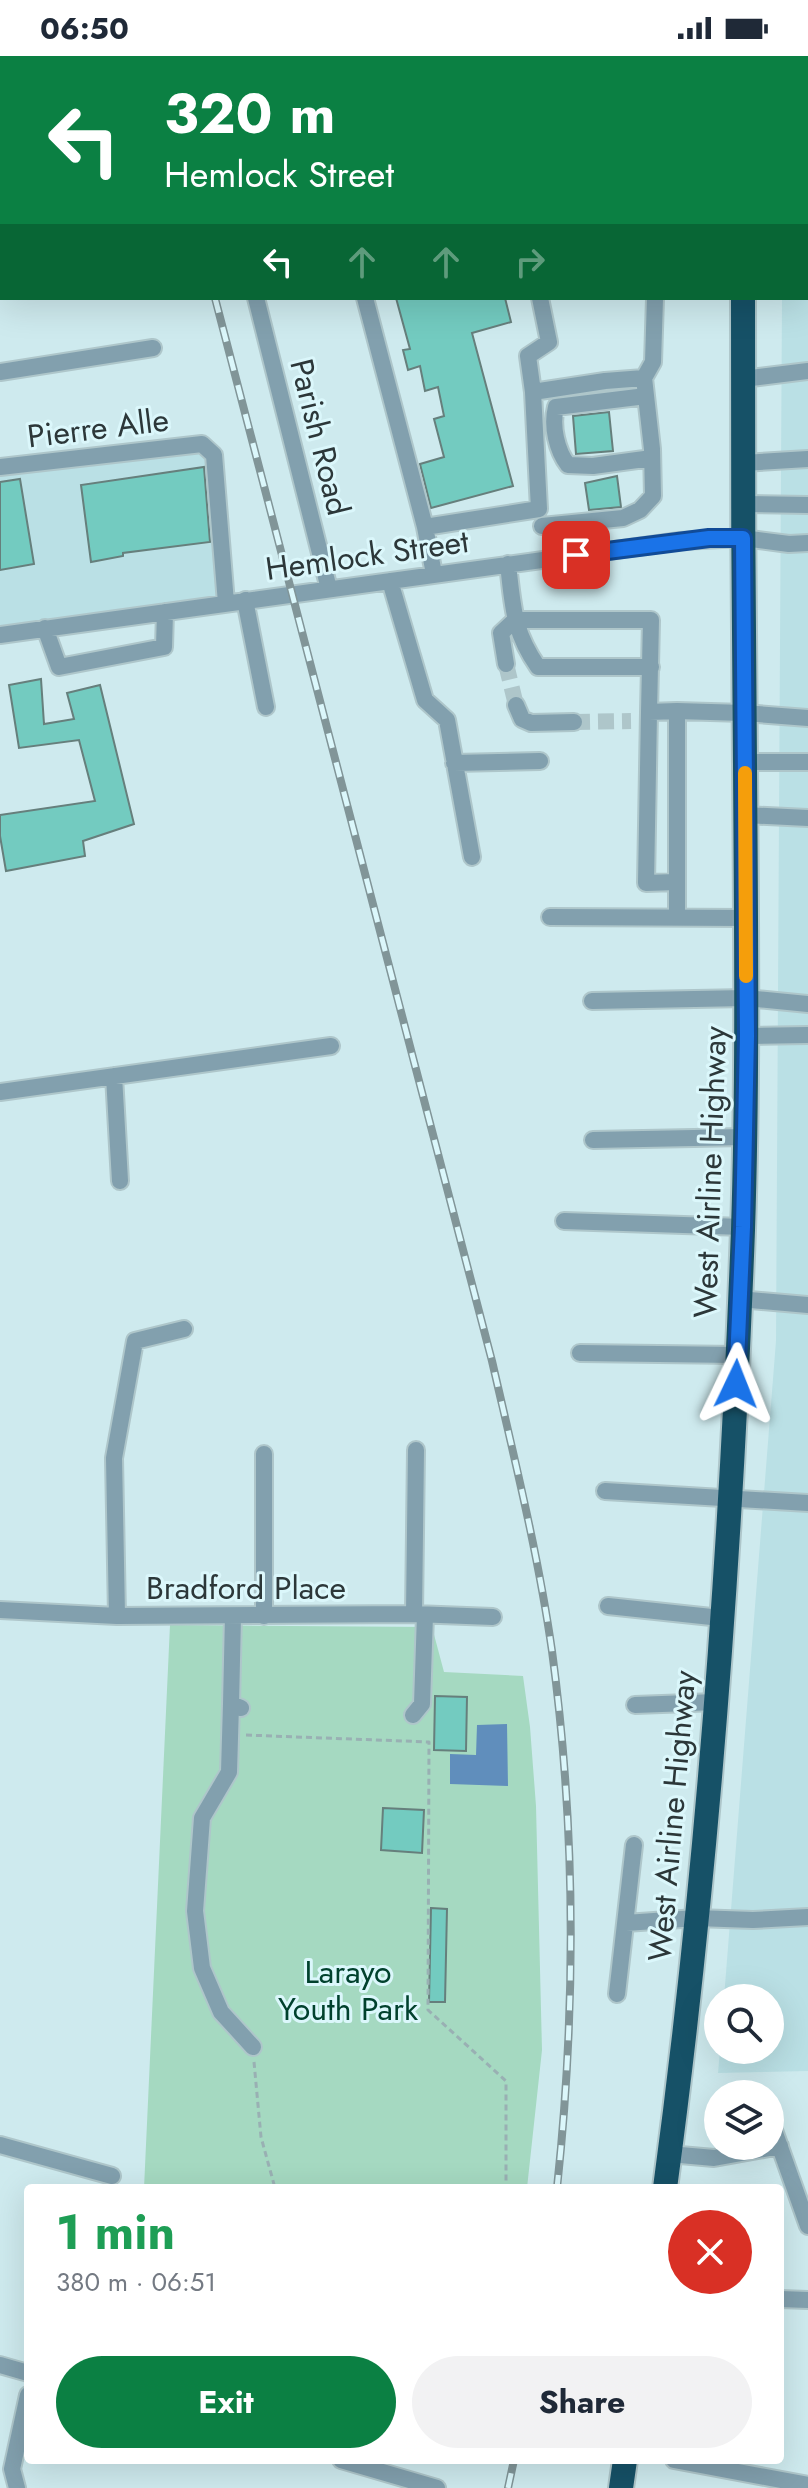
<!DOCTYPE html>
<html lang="en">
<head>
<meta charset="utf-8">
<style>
	body { margin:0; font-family:Jost,sans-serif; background:#f2f2f3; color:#1f2937; height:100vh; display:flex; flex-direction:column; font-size:30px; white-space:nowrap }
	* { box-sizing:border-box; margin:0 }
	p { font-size:26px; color:#747a83 }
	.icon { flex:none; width:44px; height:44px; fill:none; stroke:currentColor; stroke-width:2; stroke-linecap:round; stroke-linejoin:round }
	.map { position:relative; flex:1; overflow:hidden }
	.side { position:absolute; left:24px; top:2128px; width:760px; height:280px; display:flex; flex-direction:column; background:#fff; border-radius:8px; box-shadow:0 8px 32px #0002 }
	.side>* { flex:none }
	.banner { position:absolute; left:0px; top:0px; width:808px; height:244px; box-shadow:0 8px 32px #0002; background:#0b8043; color:#fff; overflow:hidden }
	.buttons { position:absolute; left:704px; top:1928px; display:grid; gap:16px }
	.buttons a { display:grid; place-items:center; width:80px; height:80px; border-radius:50%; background:#fff; box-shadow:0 8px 32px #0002; font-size:40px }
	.pin { position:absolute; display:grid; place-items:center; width:68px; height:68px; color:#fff; margin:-34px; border-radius:16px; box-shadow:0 4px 12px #0006 }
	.me { position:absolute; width:88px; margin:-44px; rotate:2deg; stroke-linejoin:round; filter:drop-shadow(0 0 6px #0008) }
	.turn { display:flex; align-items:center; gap:28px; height:168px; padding:0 32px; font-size:36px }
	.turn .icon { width:104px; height:104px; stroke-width:2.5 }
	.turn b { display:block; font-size:56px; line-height:68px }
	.lanes { display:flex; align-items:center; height:76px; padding:0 32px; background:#0003; justify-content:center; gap:40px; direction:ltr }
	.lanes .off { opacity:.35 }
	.round { display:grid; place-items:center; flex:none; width:84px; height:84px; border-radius:42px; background:#f2f2f3 }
	.headline { display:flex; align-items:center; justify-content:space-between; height:136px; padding:0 32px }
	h1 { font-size:48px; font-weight:700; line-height:60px; color:#1e9e55 }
	.primary-button { display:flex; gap:16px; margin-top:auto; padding:16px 32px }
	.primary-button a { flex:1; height:92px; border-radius:48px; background:#0b8043; color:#fff; font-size:32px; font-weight:700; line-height:92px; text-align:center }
	.primary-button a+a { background:#f2f2f3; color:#1f2937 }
	.status { display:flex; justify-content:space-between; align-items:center; height:56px; padding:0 40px; background:#fff; direction:ltr }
	.status svg { height:22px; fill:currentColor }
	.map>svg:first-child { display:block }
</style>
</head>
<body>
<div class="status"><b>06:50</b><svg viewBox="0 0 49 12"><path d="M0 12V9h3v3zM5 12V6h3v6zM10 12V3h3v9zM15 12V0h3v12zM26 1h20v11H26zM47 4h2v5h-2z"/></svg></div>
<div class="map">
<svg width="808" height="2432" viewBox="0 0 808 2432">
	<rect width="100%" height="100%" fill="#ceeaee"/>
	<path fill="#bae0e5" d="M784,0H808V2015L718,2017L720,1994H770V1942H724L776,1285L782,242H806V2Z
		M202,388L214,399L226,547L0,579V413Z"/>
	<path fill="#a5d9c1" d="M170,1569L432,1571L444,1616L523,1620L530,1671L536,1750L542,1994L527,2132H144Z"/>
	<path fill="#608ebc" d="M507,1668L508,1730L450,1728V1698L476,1699L477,1669Z"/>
	<path fill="#73cbc0" stroke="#667f7c" stroke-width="2" d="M396,242H505L511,266L472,277L513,430L431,452L420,408L444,401L434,363L444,360L438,331L425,335L420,310L408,314L403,294L410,293Z
		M609,356L613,395L576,398L573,360Z
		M204,411L210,486L123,497V500L91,506L81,429Z
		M617,420L621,451L589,454L585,427Z
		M20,423L34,508L0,514V426Z
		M41,623L44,668L74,663L67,637L100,629L134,768L83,785L85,800L6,815L0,780V759L95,745L79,684L19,692L9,629Z
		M435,1640L467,1641L466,1695L434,1694Z
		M383,1752L424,1754L422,1797L381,1794Z
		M431,1852L447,1853L445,1946H429Z"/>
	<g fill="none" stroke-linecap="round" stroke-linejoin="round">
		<path stroke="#aec6ca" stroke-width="16" stroke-dasharray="16 8" stroke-linecap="butt" d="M506,608L516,649
			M574,666L631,665"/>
		<g stroke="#aec6ca" stroke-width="20">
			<path id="minor" d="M194,0L195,2
				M306,0V2
				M476,0V2
				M650,0L651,2
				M806,75H808
				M806,230H808
				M256,242L329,533
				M365,242L425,471L434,518
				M0,316L153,292
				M743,323L808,315
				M533,336L528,300L549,286L540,242
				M646,340L556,351C551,370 557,395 568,409L593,410L652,402
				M743,407L808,403
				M0,411L202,388L214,399L226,547
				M743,448L808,449
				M542,470L623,462L640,454L653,440L652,393L644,322
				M425,471L539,453L533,336L605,325L644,322L653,306L655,242
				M508,508C513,551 513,575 538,611H651
				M390,525L425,644L447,664L472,801
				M245,544L266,651
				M45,572L59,611L164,591L165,556
				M0,579L680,485L743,482L789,488L808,487
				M506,608L501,577L515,564H651L649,656L677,655
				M516,649L522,663L531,667L574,666
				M649,656L646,827L676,826
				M745,706H808
				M454,707L540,705
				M745,759L808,762
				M550,861L746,862
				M677,862V655L744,657L808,662
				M592,945L746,942L808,948
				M747,980L808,979
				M114,1020L120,1125
				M0,1036L331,990
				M593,1084L744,1081
				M564,1165L743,1171
				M739,1243L808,1249
				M580,1297L737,1299
				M264,1398V1560
				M605,1435L808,1447
				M608,1550L721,1562
				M0,1554L117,1560L414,1558L493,1561
				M414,1558L416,1394
				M117,1560L114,1402L135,1285L184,1273
				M233,1560L231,1648L241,1652
				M231,1648L229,1716L202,1762L195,1855L202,1912L221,1956L253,1991
				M635,1649L716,1646
				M413,1659L422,1648L425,1559
				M626,1867L696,1862L753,1864L808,1861
				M617,1938L634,1789
				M770,2063L808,2170
				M0,2089L112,2120
				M669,2098L714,2102L780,2090
				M780,2243L808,2244
				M0,2309L28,2317
				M341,2404L437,2432
				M674,2404L808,2429
				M17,2432L12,2413L28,2339"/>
		</g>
		<g stroke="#aec6ca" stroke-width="28">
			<path id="highway" d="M741,0V2
				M665,2132C708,1815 731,1494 743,1174C748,1019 746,864 745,708C743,553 743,397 743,242
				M621,2432L625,2404"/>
		</g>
		<path stroke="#99b0b3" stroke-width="3" stroke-dasharray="6 4" stroke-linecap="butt" d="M246,1679L429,1686L428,1954L506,2025V2132
			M254,2006L261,2081L275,2132"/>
		<use href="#minor" stroke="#82a0ae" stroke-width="16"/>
		<use href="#highway" stroke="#165167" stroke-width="24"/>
		<g stroke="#819598" stroke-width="8">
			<path id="rail" d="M151,0V2
				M215,242L492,1305C514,1401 538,1497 552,1595C576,1773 576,1954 557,2132
				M508,2432L514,2404"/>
		</g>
		<use href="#rail" stroke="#dbf7fb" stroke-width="5" stroke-dasharray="15" stroke-linecap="butt"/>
	</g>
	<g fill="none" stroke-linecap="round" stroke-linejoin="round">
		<g stroke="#114b97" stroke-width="20">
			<path id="route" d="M576,499L709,482H743L747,980L743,1171L736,1328"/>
		</g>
		<use href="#route" stroke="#1a73e8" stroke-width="14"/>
		<path stroke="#f59e0b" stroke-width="14" d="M745,717L746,920"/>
	</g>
	<g text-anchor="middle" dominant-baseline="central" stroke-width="6" stroke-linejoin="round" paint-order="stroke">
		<g font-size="32" fill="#2c3739" stroke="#dbf7fb">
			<text transform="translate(98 372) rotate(-7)">Pierre Alle</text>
			<text transform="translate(320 381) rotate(76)">Parish Road</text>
			<text transform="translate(367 499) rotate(-8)">Hemlock Street</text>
			<text transform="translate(710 1116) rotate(-88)">West Airline Highway</text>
			<text x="246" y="1532">Bradford Place</text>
			<text transform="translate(672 1760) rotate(-85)">West Airline Highway</text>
		</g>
		<g font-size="32" fill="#01412d" stroke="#dbf7fb">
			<text x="348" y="1916">Larayo<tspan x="348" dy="37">Youth Park</tspan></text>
		</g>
	</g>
</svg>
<div class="buttons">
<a><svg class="icon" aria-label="search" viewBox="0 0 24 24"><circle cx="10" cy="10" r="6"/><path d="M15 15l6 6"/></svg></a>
<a><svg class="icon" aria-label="layers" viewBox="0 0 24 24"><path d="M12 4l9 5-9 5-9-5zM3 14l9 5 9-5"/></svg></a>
</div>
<div class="pin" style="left:576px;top:499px;background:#d93025"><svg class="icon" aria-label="arrive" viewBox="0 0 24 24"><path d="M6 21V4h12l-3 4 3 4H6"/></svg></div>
<svg class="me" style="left:736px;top:1328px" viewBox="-20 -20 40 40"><path d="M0-17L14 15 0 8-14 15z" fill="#1a73e8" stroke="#fff" stroke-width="4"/></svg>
<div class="banner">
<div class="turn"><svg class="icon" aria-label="left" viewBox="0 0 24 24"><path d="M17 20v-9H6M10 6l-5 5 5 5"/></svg><div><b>320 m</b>Hemlock Street</div></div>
<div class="lanes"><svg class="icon" aria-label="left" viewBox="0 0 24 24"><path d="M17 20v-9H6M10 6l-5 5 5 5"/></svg><svg class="icon off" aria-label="ahead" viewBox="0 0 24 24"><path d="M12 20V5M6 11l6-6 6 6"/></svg><svg class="icon off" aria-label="ahead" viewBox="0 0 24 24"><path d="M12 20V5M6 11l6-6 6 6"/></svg><svg class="icon off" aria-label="right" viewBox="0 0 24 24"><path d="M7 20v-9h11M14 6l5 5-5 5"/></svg></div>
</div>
<section class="side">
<div class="headline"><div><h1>1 min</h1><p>380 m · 06:51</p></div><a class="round" style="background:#d93025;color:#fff"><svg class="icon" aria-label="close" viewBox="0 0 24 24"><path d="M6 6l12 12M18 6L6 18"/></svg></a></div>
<div class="primary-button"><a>Exit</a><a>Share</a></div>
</section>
</div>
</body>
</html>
